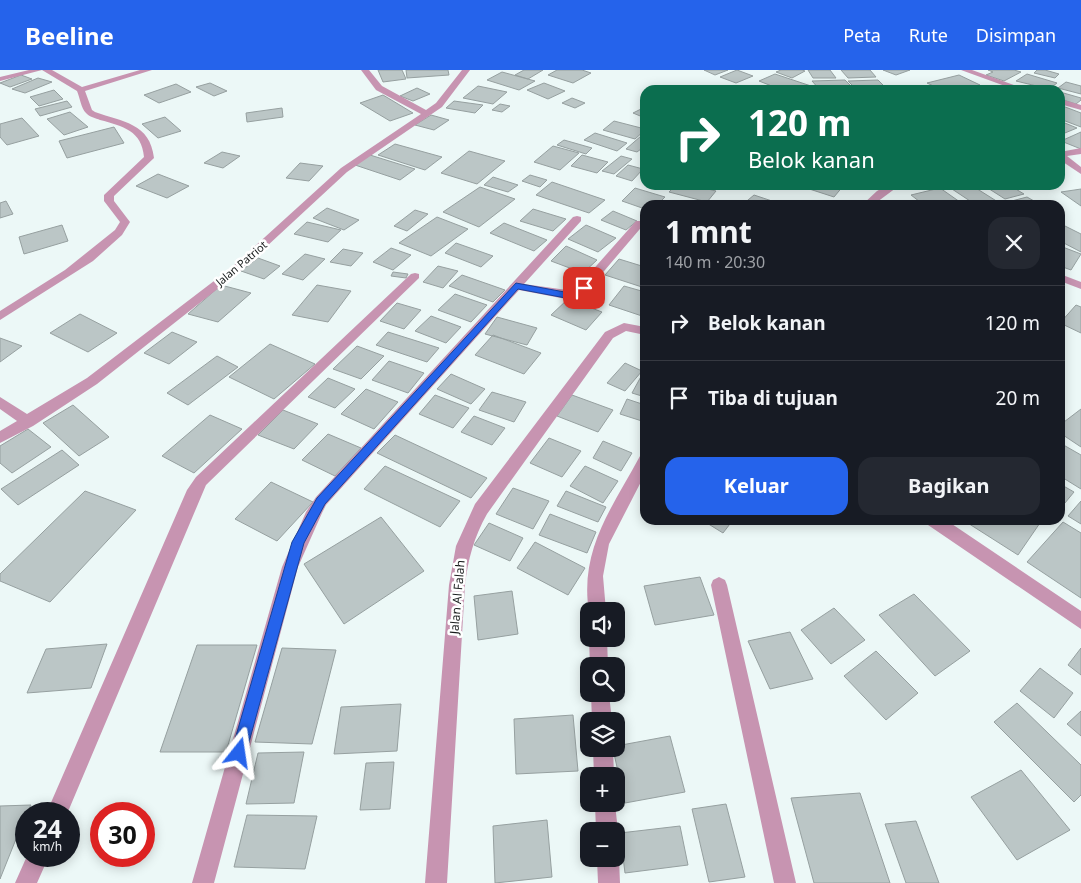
<!DOCTYPE html>
<html lang="id">
<head>
<meta charset="utf-8">
<style>
	body { margin:0; font-family:"Noto Sans",sans-serif; background:#242831; color:#f1f3f6; height:100vh; display:flex; flex-direction:column; font-size:19px; white-space:nowrap }
	* { box-sizing:border-box; margin:0 }
	p { font-size:16px; color:#9ea1a6 }
	.icon { flex:none; width:28px; height:28px; fill:none; stroke:currentColor; stroke-width:2; stroke-linecap:round; stroke-linejoin:round }
	.map { position:relative; flex:1; overflow:hidden }
	.details { position:absolute; left:640px; top:130px; width:425px; height:325px; display:flex; flex-direction:column; background:#171b24; border-radius:15px; box-shadow:0 2px 12px #0003 }
	.details>* { flex:none }
	.hud { position:absolute; left:640px; top:15px; width:425px; height:105px; border-radius:15px; box-shadow:0 2px 12px #0003; background:#0b6e4f; color:#fff; overflow:hidden }
	.fabs { position:absolute; left:580px; top:532px; display:grid; gap:10px }
	.fabs a { display:grid; place-items:center; width:45px; height:45px; border-radius:10px; background:#171b24; box-shadow:0 2px 12px #0003; font-size:25px }
	.speed { position:absolute; left:15px; top:732px; display:flex; gap:10px; font-size:25px; font-weight:700; text-align:center }
	.speed>* { display:grid; place-content:center; width:65px; height:65px; border-radius:50%; background:#171b24; box-shadow:0 2px 12px #0003; line-height:1 }
	.speed small { font-size:12px; font-weight:400 }
	.speed .limit { border:8px solid #d22; background:#fff; color:#111 }
	.pin { position:absolute; display:grid; place-items:center; width:42px; height:42px; color:#fff; margin:-21px; border-radius:10px; box-shadow:0 2px 8px #0006 }
	.me { position:absolute; width:55px; margin:-28px; rotate:15deg; stroke-linejoin:round; filter:drop-shadow(0 0 4px #0008) }
	.turn { display:flex; align-items:center; gap:18px; height:105px; padding:0 25px; font-size:22px }
	.turn .icon { width:65px; height:65px; stroke-width:2.5 }
	.turn b { display:block; font-size:35px; line-height:42px }
	.round { display:grid; place-items:center; flex:none; width:52px; height:52px; border-radius:15px; background:#242831 }
	.overview { display:flex; align-items:center; justify-content:space-between; height:85px; padding:0 25px }
	h1 { font-size:30px; font-weight:700; line-height:38px }
	.cta { display:flex; gap:10px; margin-top:auto; padding:10px 25px }
	.cta a { flex:1; height:58px; border-radius:15px; background:#2563eb; color:#fff; font-size:20px; font-weight:700; line-height:58px; text-align:center }
	.cta a+a { background:#242831; color:#f1f3f6 }
	ul { padding:0; list-style:none }
	li { display:flex; align-items:center; gap:15px; height:75px; padding:0 25px; border-top:1px solid #363941 }
	li div { flex:1 }
	li b { display:block; font-size:19px }
	li em { font-style:normal }
	header { display:flex; align-items:center; gap:30px; box-sizing:border-box; height:70px; padding:0 25px; background:#2563eb; color:#fff }
	header strong { font-size:24px }
	nav { display:flex; gap:28px; margin-inline-start:auto; font-size:18px }
	.map>svg:first-child { display:block }
</style>
</head>
<body>
<header>
<strong>Beeline</strong>
<nav><a>Peta</a><a>Rute</a><a>Disimpan</a></nav>
</header>
<div class="map">
<svg width="1081" height="813" viewBox="0 0 1081 813">
	<rect width="100%" height="100%" fill="#ecf8f7"/>
	<path fill="#bbc6c6" stroke="#96a0a0" d="M378,0H402L406,9L383,12Z
		M406,0H448L449,5L407,8Z
		M524,0H543L528,9L515,5Z
		M557,0H582L591,3L573,13L548,5Z
		M704,0H728L715,5Z
		M737,0L753,6L736,13L720,7Z
		M781,0H802L805,1L792,8L776,2Z
		M808,0H830L836,8H813Z
		M841,0H870L876,7L848,8Z
		M883,0H910L896,5Z
		M988,0H1014L1021,2L1004,11L986,5L993,2Z
		M1037,0H1045L1059,4L1055,8L1034,3Z
		M502,2L535,11L519,20L487,10Z
		M775,4L811,16L804,20H782L759,11Z
		M1027,4L1057,13L1049,19L1016,11Z
		M21,5L32,9L10,17L0,13Z
		M959,5L980,15L961,20H942L927,13Z
		M38,8L52,12L25,23L12,19Z
		M845,10L855,20H820L812,11Z
		M878,10L888,20H857L848,11Z
		M1066,12L1081,16V24L1058,18Z
		M210,13L227,21L214,26L196,17Z
		M544,13L565,21L548,29L527,20Z
		M176,14L191,22L159,33L144,25Z
		M478,16L507,22L493,34L463,28Z
		M417,18L430,24L413,31L400,26Z
		M54,20L63,29L39,36L30,27Z
		M1060,22L1081,28V30L1076,34L1060,29Z
		M383,25L413,43L390,51L360,33Z
		M572,28L585,33L575,38L562,33Z
		M67,31L72,37L40,46L35,39Z
		M454,31L483,35L475,43L446,38Z
		M500,34L510,36L502,42L492,40Z
		M1060,35L1081,43V57L1060,49Z
		M645,37V48L633,43Z
		M282,38L283,47L247,52L246,43Z
		M70,42L88,57L64,65L47,49Z
		M431,45L449,50L434,60L415,55Z
		M165,47L181,61L158,68L142,54Z
		M22,48L39,66L7,75L0,67V54Z
		M614,51L645,59V60L635,69L603,60Z
		M1060,51L1077,58L1060,65Z
		M114,57L124,73L67,88L59,71Z
		M1081,62V79L1061,71Z
		M595,63L627,73L617,81L584,70Z
		M641,66L645,67V76L637,82L626,79Z
		M564,70L592,78L586,84L557,75Z
		M395,74L442,87L425,100L378,85Z
		M553,76L579,83L560,100L534,92Z
		M469,81L505,91L477,114L441,103Z
		M222,82L240,86L223,98L204,93Z
		M370,85L415,99L400,110L355,95Z
		M582,85L608,92L597,103L571,96Z
		M621,86L632,89L614,104L602,101Z
		M300,93L323,96L309,111L286,108Z
		M628,95L643,99L632,111L616,106Z
		M158,104L189,116L167,128L136,116Z
		M530,105L547,110L540,117L522,111Z
		M493,107L518,115L508,122L484,115Z
		M552,112L605,130L589,143L536,125Z
		M676,115H692L716,121L707,132L669,122Z
		M797,115H844L834,127Z
		M971,115L998,132L976,135L952,119Z
		M983,115H1009L1024,124L1005,129Z
		M480,117L515,129L479,157L443,142Z
		M635,118L665,127L657,135H645V139L622,131Z
		M940,118L960,132L949,135H924L911,125Z
		M1081,119V136L1061,122Z
		M754,125L778,133L742,135Z
		M1027,127L1041,135L1004,133Z
		M6,131L13,144L0,148V133Z
		M327,138L359,150L344,160L313,148Z
		M533,139L566,149L553,161L520,151Z
		M415,140L428,144L407,161L394,156Z
		M613,141L637,151L626,160L601,150Z
		M437,147L468,159L431,186L399,173Z
		M307,152L341,160L328,172L294,164Z
		M504,153L547,170L534,181L490,163Z
		M1061,154L1081,164V182L1060,171Z
		M62,155L68,171L24,184L19,167Z
		M586,155L616,168L598,182L568,169Z
		M456,173L493,186L481,197L445,183Z
		M566,176L597,190L583,203L551,191Z
		M1060,176L1081,184L1071,200L1060,196Z
		M391,178L411,185L393,200L373,192Z
		M343,179L363,183L351,196L330,192Z
		M305,184L325,189L303,210L282,204Z
		M258,188L280,196L264,209L241,201Z
		M619,189L645,197V218L605,205Z
		M438,196L458,201L443,218L423,212Z
		M393,202L408,204L406,208L391,206Z
		M462,205L505,220L493,232L449,216Z
		M221,215L251,223L218,252L188,244Z
		M317,215L351,221L328,252L292,245Z
		M624,216L645,222V247L609,235Z
		M455,224L487,235L471,252L438,240Z
		M568,229L602,242L586,260L551,245Z
		M397,233L421,240L404,259L380,251Z
		M1076,235L1081,237V263L1060,253Z
		M80,244L117,263L88,282L50,263Z
		M431,246L461,257L446,273L415,261Z
		M497,247L537,258L527,275L485,264Z
		M172,262L197,272L169,294L144,283Z
		M388,262L439,278L427,292L376,275Z
		M493,265L541,283L524,304L475,285Z
		M0,268L22,276L0,292Z
		M270,274L315,294L274,329L229,307Z
		M357,276L384,286L361,309L333,299Z
		M217,286L238,297L188,335L167,323Z
		M389,291L424,303L408,323L372,310Z
		M625,293L642,301L625,321L607,313Z
		M644,301L645,302V327L632,323Z
		M451,304L485,319L471,334L437,319Z
		M328,308L355,319L335,338L308,327Z
		M366,319L398,332L374,359L341,344Z
		M492,322L526,332L514,352L479,340Z
		M435,325L469,338L453,358L419,344Z
		M572,325L613,340L598,362L557,346Z
		M627,329L645,335V352L620,344Z
		M73,335L109,367L79,386L43,353Z
		M1081,339V377L1060,363V355Z
		M283,340L318,354L294,379L258,365Z
		M210,345L242,359L194,403L162,386Z
		M474,346L505,358L492,375L461,362Z
		M28,359L51,377L12,403L0,393V376Z
		M328,364L361,378L335,406L302,390Z
		M395,365L487,408L471,428L377,383Z
		M549,368L581,381L562,407L530,393Z
		M603,371L632,383L621,401L593,388Z
		M1060,373L1081,385V419L1060,406Z
		M62,380L79,395L18,435L1,419Z
		M385,396L460,431L440,457L364,419Z
		M585,396L618,411L603,433L570,416Z
		M271,412L313,432L277,471L235,449Z
		M1060,414L1074,422L1060,439Z
		M513,418L549,431L533,459L496,444Z
		M85,421L136,440L50,532L0,511V504Z
		M566,421L606,437L598,452L557,436Z
		M1081,431V454L1068,446Z
		M550,444L596,462L587,483L539,465Z
		M381,447L424,501L344,554L304,494Z
		M702,450H733L723,463Z
		M963,450H1042L1018,485Z
		M1063,452L1081,463V528L1027,492Z
		M489,453L523,468L510,491L474,475Z
		M535,472L585,498L568,525L517,498Z
		M700,507L714,545L655,555L644,516Z
		M512,521L518,564L478,570L474,526Z
		M914,524L970,581L935,606L879,545Z
		M834,538L865,570L831,594L801,560Z
		M790,562L813,609L770,619L748,571Z
		M107,574L91,618L27,623L46,579Z
		M197,575H257L226,682H160Z
		M282,578L336,580L312,674L255,672Z
		M1081,578V605L1068,595Z
		M876,581L918,623L886,650L844,606Z
		M1040,598L1073,623L1054,648L1020,621Z
		M1017,633L1081,695V725L1074,732L994,652Z
		M401,634L397,681L334,684L341,637Z
		M1081,641V666L1067,654Z
		M573,645L578,701L516,704L514,649Z
		M670,666L685,722L625,733L613,679H616V676Z
		M304,682L294,733L246,734L258,683Z
		M394,692L390,739L360,740L366,693Z
		M1021,700L1070,760L1017,790L971,727Z
		M860,723L890,813H814L791,728Z
		M726,734L745,807L709,812L692,739Z
		M31,735L26,744L0,809V736Z
		M247,745L317,746L305,799L234,797Z
		M547,750L552,807L495,813L493,756Z
		M916,751L939,813H906L885,754Z
		M680,756L688,795L625,803L620,763Z"/>
	<g fill="none" stroke-linecap="round" stroke-linejoin="round">
		<path fill="#c794b1" fill-rule="evenodd" d="M29,0H52L82,17L140,0H152L85,21L92,40L95,42C123,52 150,53 154,88L114,126V131L130,152L122,165L93,191L0,250V241L65,200L115,160L120,152L104,131V125L144,87C142,61 123,56 100,50C96,48 89,47 86,43C81,38 80,28 77,21L42,0L0,11V7Z
			M361,0H369L382,16L426,40L436,33L462,0H470L442,37L347,102L239,202L97,314L33,356L0,373V361L17,351L0,339V327L27,344L87,308L231,198L341,98L421,44L376,20Z
			M961,0H972L1028,20H1016Z
			M1060,29L1081,35V40L1060,34Z
			M1081,78V84L1067,86L1081,97V104L1060,90V82Z
			M888,115H900L873,135H862L877,121Z
			M577,146L581,147V151L524,214L574,221L636,151H644L645,153L582,227L571,230L519,220L326,435L322,443L298,497L214,813H192L282,497L306,442L316,427L573,147Z
			M415,203L419,204V208L206,415L67,744H46L187,420L196,407L411,204Z
			M1060,204L1081,212V219L1060,211Z
			M624,253L645,257V265L626,261L613,268L487,444C474,467 468,489 465,515L447,813H425L449,515L456,476L475,434L605,262Z
			M645,384V404L609,474L603,506L606,541L589,542C579,480 612,438 640,386Z
			M926,450H946L1081,541V559L928,455Z
			M719,507L725,510L727,515L796,813H774L711,515L713,510Z
			M589,569H607L608,596H590Z
			M591,624H609L612,651H592Z
			M593,679H613L614,706H594Z
			M595,734H615L618,761L616,765V761H596Z
			M616,782L619,789L620,813H598L597,789H616Z
			M27,786H49L37,813H15Z"/>
	</g>
	<path fill="#2563eb" stroke="#184099" d="M516,213L570,223L581,216L589,218L571,229L518,219L325,434L304,473L246,683L244,688L239,690L234,688L231,683L292,472L317,428Z"/>
	<g text-anchor="middle" dominant-baseline="central" stroke-width="5" stroke-linejoin="round" paint-order="stroke">
		<g font-size="11" fill="#181c1c" stroke="#fff">
			<text transform="translate(241 193) rotate(-40)">Jalan Patriot</text>
		</g>
		<g font-size="12" fill="#181c1c" stroke="#fff">
			<text transform="translate(457 527) rotate(-85)">Jalan Al Falah</text>
		</g>
	</g>
</svg>
<div class="fabs">
<a><svg class="icon" aria-label="sound" viewBox="0 0 24 24"><path d="M4 9h4l5-4v14l-5-4H4zM17 9q2 3 0 6"/></svg></a>
<a><svg class="icon" aria-label="search" viewBox="0 0 24 24"><circle cx="10" cy="10" r="6"/><path d="M15 15l6 6"/></svg></a>
<a><svg class="icon" aria-label="layers" viewBox="0 0 24 24"><path d="M12 4l9 5-9 5-9-5zM3 14l9 5 9-5"/></svg></a>
<a>+</a>
<a>−</a>
</div>
<div class="speed"><div>24<small>km/h</small></div><div class="limit">30</div></div>
<div class="pin" style="left:584px;top:218px;background:#d93025"><svg class="icon" aria-label="arrive" viewBox="0 0 24 24"><path d="M6 21V4h12l-3 4 3 4H6"/></svg></div>
<svg class="me" style="left:239px;top:683px" viewBox="-20 -20 40 40"><path d="M0-17L14 15 0 8-14 15z" fill="#2563eb" stroke="#fff" stroke-width="4"/></svg>
<div class="hud">
<div class="turn"><svg class="icon" aria-label="right" viewBox="0 0 24 24"><path d="M7 20v-9h11M14 6l5 5-5 5"/></svg><div><b>120 m</b>Belok kanan</div></div>
</div>
<section class="details">
<div class="overview"><div><h1>1 mnt</h1><p>140 m · 20:30</p></div><a class="round"><svg class="icon" aria-label="close" viewBox="0 0 24 24"><path d="M6 6l12 12M18 6L6 18"/></svg></a></div>
<ul>
<li><svg class="icon" aria-label="right" viewBox="0 0 24 24"><path d="M7 20v-9h11M14 6l5 5-5 5"/></svg><div><b>Belok kanan</b></div><em>120 m</em></li>
<li><svg class="icon" aria-label="arrive" viewBox="0 0 24 24"><path d="M6 21V4h12l-3 4 3 4H6"/></svg><div><b>Tiba di tujuan</b></div><em>20 m</em></li>
</ul>
<div class="cta"><a>Keluar</a><a>Bagikan</a></div>
</section>
</div>
</body>
</html>
